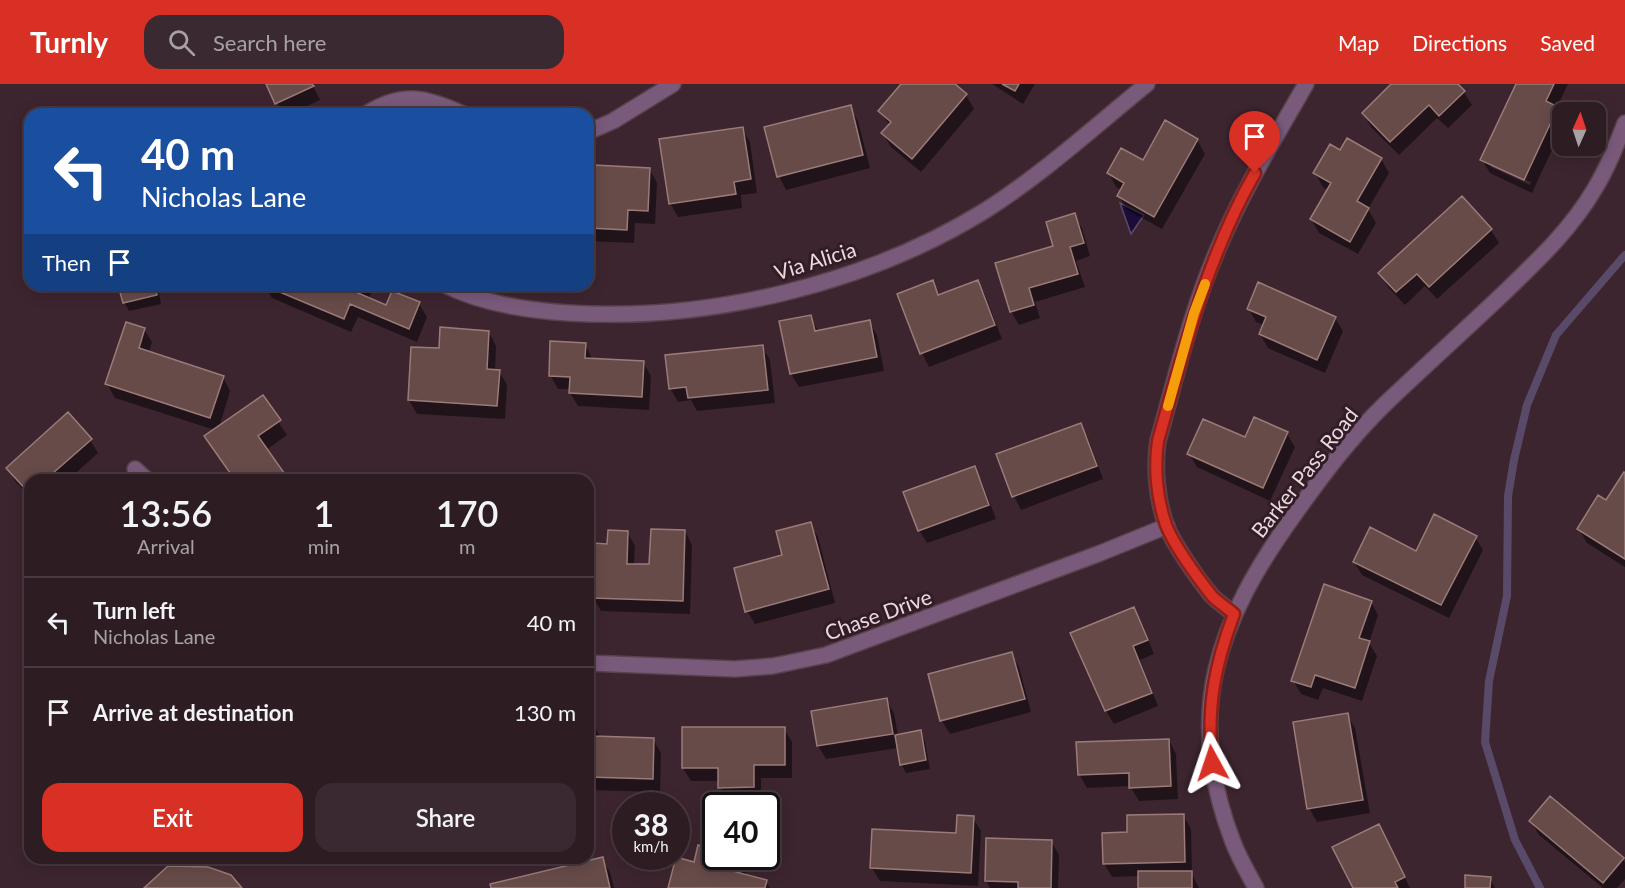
<!DOCTYPE html>
<html lang="en">
<head>
<meta charset="utf-8">
<style>
	body { margin:0; font-family:Lato,sans-serif; background:#3a2930; color:#f1f3f6; height:100vh; display:flex; flex-direction:column; font-size:22px; white-space:nowrap }
	* { box-sizing:border-box; margin:0 }
	p { font-size:20px; color:#a7a1a6 }
	.icon { flex:none; width:33px; height:33px; fill:none; stroke:currentColor; stroke-width:2; stroke-linecap:round; stroke-linejoin:round }
	.map { position:relative; flex:1; overflow:hidden }
	.side { position:absolute; left:24px; top:390px; width:570px; height:390px; display:flex; flex-direction:column; background:#2e1c23; border-radius:18px; box-shadow:0 3px 15px #0003,0 0 0 2px #493a41 }
	.side>* { flex:none }
	.top-card { position:absolute; left:24px; top:24px; width:570px; height:183px; border-radius:18px; box-shadow:0 3px 15px #0003,0 0 0 2px #493a41; background:#1a4fa0; color:#fff; overflow:hidden }
	.needle { width:39px; rotate:3deg }
	.buttons { position:absolute; left:1552px; top:18px; display:grid; gap:12px }
	.buttons a { display:grid; place-items:center; width:54px; height:54px; border-radius:12px; background:#2e1c23; box-shadow:0 3px 15px #0003,0 0 0 2px #493a41; font-size:30px }
	.speed { position:absolute; left:612px; top:708px; display:flex; gap:12px; font-size:30px; font-weight:700; text-align:center }
	.speed>* { display:grid; place-content:center; width:78px; height:78px; border-radius:50%; background:#2e1c23; box-shadow:0 3px 15px #0003,0 0 0 2px #493a41; line-height:1 }
	.speed small { font-size:15px; font-weight:400 }
	.speed .limit { border:3px solid #111; border-radius:9px; background:#fff; color:#111 }
	.pin { position:absolute; display:grid; place-items:center; width:51px; height:51px; color:#fff; margin:-62px -26px; border-radius:50% 50% 50% 0; rotate:-45deg; box-shadow:0 0 6px #0007 }
	.pin .icon { rotate:45deg }
	.me { position:absolute; width:66px; margin:-33px; rotate:355deg; stroke-linejoin:round; filter:drop-shadow(0 0 4px #0008) }
	.turn { display:flex; align-items:center; gap:21px; height:126px; padding:0 18px; font-size:27px }
	.turn .icon { width:78px; height:78px; stroke-width:2.5 }
	.turn b { display:block; font-size:42px; line-height:51px }
	.then { display:flex; align-items:center; height:57px; padding:0 18px; background:#0003; gap:12px; font-size:22px }
	.eta { display:flex; justify-content:space-evenly; align-items:center; height:102px; text-align:center }
	.eta b { font-size:36px; font-weight:600; line-height:42px }
	.button { display:flex; gap:12px; margin-top:auto; padding:12px 18px }
	.button a { flex:1; height:69px; border-radius:18px; background:#d93025; color:#fff; font-size:24px; font-weight:600; line-height:69px; text-align:center }
	.button a+a { background:#3a2930; color:#f1f3f6 }
	ul { padding:0; list-style:none }
	li { display:flex; align-items:center; gap:18px; height:90px; padding:0 18px; border-top:2px solid #493a41 }
	li div { flex:1 }
	li b { display:block; font-size:22px }
	li em { font-style:normal }
	header { display:flex; align-items:center; gap:36px; box-sizing:border-box; height:84px; padding:0 30px; background:#d93025; color:#fff }
	header strong { font-size:28px }
	nav { display:flex; gap:33px; margin-inline-start:auto; font-size:21px }
	.search { width:420px; height:54px; background:#3a2930; display:flex; align-items:center; gap:15px; box-sizing:border-box; padding:0 21px; border-radius:18px; color:#a7a1a6; font-size:22px }
	.map>svg:first-child { display:block }
</style>
</head>
<body>
<header>
<strong>Turnly</strong>
<div class="search"><svg class="icon" aria-label="search" viewBox="0 0 24 24"><circle cx="10" cy="10" r="6"/><path d="M15 15l6 6"/></svg>Search here</div>
<nav><a>Map</a><a>Directions</a><a>Saved</a></nav>
</header>
<div class="map">
<svg width="1625" height="804" viewBox="0 0 1625 804">
	<rect width="100%" height="100%" fill="#3d252f"/>
	<path fill="#1c0d38" stroke="#5a4a6a" stroke-width="1.5" d="M1120,119L1144,131L1131,150Z"/>
	<path fill="#0007" fill-rule="evenodd" d="M268,0H312L320,16L290,30H283Z
		M903,0H953L966,11L974,25L921,88L891,63L883,50L890,42L880,27Z
		M992,0H1035L1023,20Z
		M1393,0H1456L1464,8L1472,21L1448,44L1437,34L1399,71L1371,43L1363,29Z
		M1517,0H1568L1557,23L1563,34V42L1532,109L1490,89L1482,76ZM1491,79L1531,98L1530,101L1491,83Z
		M850,23L858,37L870,84L786,106L779,92Z
		M742,45L750,58L757,109L741,111L742,124L678,133L670,119Z
		M1197,56L1205,70L1162,145L1126,125L1119,112L1122,106L1116,103L1109,89L1143,78Z
		M1340,68L1381,75L1389,89L1368,125L1376,139L1358,170L1319,149L1311,135L1328,106L1323,103L1315,89Z
		M650,86L657,99L655,140L635,139L634,159L588,157V107L594,108Z
		M1074,131L1082,144L1090,172L1076,177L1085,203L1035,218L1040,234L1019,241L1011,227L1055,163Z
		M1491,146L1499,159L1437,215L1425,202L1405,221L1388,203L1380,189Z
		M932,198L940,212L978,198L985,211L1002,255L929,283L922,269Z
		M120,201H157L161,220L129,227L124,218Z
		M264,201H367L371,209L369,215L387,223L419,220L427,233L417,258L358,233L351,248L272,214Z
		M1248,224L1335,234L1343,247L1325,289L1268,264L1260,250L1264,241L1256,238Z
		M810,233L819,248L869,238L877,251L884,287L799,303L791,290Z
		M144,245L152,258L149,269L223,293L230,307L219,344L262,313L287,351L266,366L287,396H235L215,346L115,314L107,300Z
		M489,248L496,262L495,287H499L507,301L505,335L417,330L409,316L440,266Z
		M585,260L593,276L643,278L651,292L649,326L578,322L570,309L571,305H558L550,291Z
		M762,263L770,276L775,319L697,327L691,316L678,318L670,304Z
		M1080,341L1088,354L1103,395L1021,426L1014,412Z
		M1287,350L1295,363L1270,417L1197,383L1189,370L1246,355Z
		M90,356L98,369L68,396H30V413L15,397L8,384Z
		M975,384L982,398L996,435L927,459L919,446Z
		M1625,391V483L1587,459L1579,445L1607,418Z
		M810,440L818,453L835,519L755,540L747,527L784,472Z
		M685,447L692,461L690,530L601,527L593,513L609,461L627,448L635,462L634,481L651,482Z
		M1475,453L1483,466L1449,534L1362,491L1354,478L1417,469Z
		M1371,518L1378,531L1369,559L1377,572L1362,617L1323,604L1318,616L1301,610L1293,596Z
		M1134,525L1141,538L1154,570L1140,576L1158,622L1114,640L1106,627Z
		M1011,570L1019,583L1031,628L950,650L942,637L930,591Z
		M886,616L894,629L898,652L920,648L925,657L930,685L906,689L901,680L898,664L826,675L818,662L812,628Z
		M1347,631L1355,644L1370,729L1317,738L1309,724Z
		M588,637H592L600,653L653,655L661,669L660,708L588,706Z
		M784,645L792,658V694H761V716L728,717L720,703V697H691L683,684Z
		M1169,656L1176,670L1178,715L1139,717L1130,702L1087,704L1079,690Z
		M1183,731L1191,745L1192,790L1199,804H1140V792L1112,793L1104,779Z
		M973,734L981,747L978,802L880,797L872,784L957,751Z
		M1531,737L1623,775L1625,779V795L1617,804H1603L1539,751Z
		M987,755L1051,757L1059,771L1058,804H990L986,797Z
		M1386,756L1410,804H1354Z
		M716,772L739,773L747,787L745,792L766,798L770,804H670L695,780Z
		M602,775L610,788L614,804H493Z
		M1490,794L1495,804H1466Z"/>
	<g fill="none" stroke-linecap="round" stroke-linejoin="round">
		<path stroke="#5a4a6a" stroke-width="8" d="M1540,804L1515,756L1485,658L1489,597L1507,512L1508,412L1514,376L1527,321L1556,251L1625,171"/>
	</g>
	<path fill="#674b49" stroke="#9a7b78" stroke-width="1.5" d="M266,0H312L314,2L275,20Z
		M901,0H955L967,10L912,75L881,49L891,38L878,27Z
		M1002,0H1019L1015,7Z
		M1391,0H1458L1465,7L1439,32L1429,21L1390,58L1362,29Z
		M1516,0H1554L1546,17L1558,23L1524,96L1480,76Z
		M851,21L863,71L777,93L764,43Z
		M1165,36L1198,55L1154,133L1117,112L1124,99L1107,89L1121,64L1143,76Z
		M743,43L751,95L734,98L736,110L669,120L659,55Z
		M1347,54L1382,74L1357,117L1369,124L1350,158L1310,135L1331,99L1313,89L1330,60L1340,66Z
		M594,81L650,84L648,127L628,126L627,146L588,144V106H593Z
		M1462,112L1492,145L1429,203L1417,190L1396,208L1378,189Z
		M1075,129L1084,159L1070,163L1078,190L1029,204L1034,221L1010,228L995,179L1053,162L1046,138Z
		M933,196L938,211L978,196L995,241L920,270L897,210Z
		M1258,198L1336,233L1317,276L1259,250L1266,233L1247,225Z
		M118,201H155L157,211L123,219Z
		M263,201H361L358,209L386,221L392,207L420,218L409,245L350,220L344,235Z
		M811,231L815,247L870,236L877,273L790,290L779,237Z
		M126,238L145,244L139,264L224,292L210,334L105,300Z
		M440,243L489,247L487,285L500,286L497,322L408,316L411,263L439,264Z
		M550,257L586,259L585,274L644,277L642,313L569,309L570,293L549,292Z
		M763,261L768,306L688,314L686,303L669,305L665,271Z
		M263,311L281,336L258,352L289,396H235L204,352Z
		M68,328L92,355L45,396H30V410L6,384Z
		M1254,333L1288,348L1263,404L1187,370L1203,335L1245,353Z
		M1081,339L1097,382L1012,413L996,370Z
		M975,382L989,421L918,447L903,408Z
		M1624,388L1625,389V475L1577,445L1598,411L1606,416Z
		M1434,430L1477,452L1441,521L1353,478L1370,443L1416,467Z
		M811,438L829,505L745,528L734,484L782,471L776,447Z
		M651,445L685,446L683,517L591,514L593,459L607,460L608,446L628,447L627,480H649Z
		M1324,500L1372,517L1359,554L1370,557L1355,604L1315,591L1311,603L1291,597Z
		M1134,523L1148,556L1133,562L1152,609L1105,627L1070,549Z
		M1012,568L1025,615L940,637L928,590Z
		M887,614L893,650L817,662L811,627Z
		M1348,629L1363,716L1307,725L1293,638Z
		M588,636H593V652L654,654L653,695L588,693Z
		M682,643H785V681H754V703L718,704V684H682Z
		M921,646L926,676L900,681L895,651Z
		M1169,655L1171,702L1129,704V689L1078,691L1076,658Z
		M1550,712L1624,774L1603,799L1529,737Z
		M1184,730L1185,778L1103,780L1102,749L1127,748V731Z
		M957,731L974,732L971,789L870,784L872,745L956,749Z
		M1379,740L1405,793L1395,798L1398,804H1353L1332,763Z
		M986,754L1052,756L1051,804H1018V798L985,797Z
		M698,761L716,766V772H740L736,788L767,796L765,804H668L676,773L694,778Z
		M603,773L610,804H491L490,800Z
		M168,782L208,783L231,791L242,804H144Z
		M1138,787H1192V804H1138Z
		M1465,791L1491,793L1490,804H1465Z"/>
	<g fill="none" stroke-linecap="round" stroke-linejoin="round">
		<g stroke="#59424b" stroke-width="18">
			<path id="minor" d="M366,30C402,7 426,13 463,30
				M588,48L613,37L673,0
				M445,201C483,220 527,226 568,229C708,238 867,200 986,126C1044,89 1094,43 1147,0
				M135,385L147,396
				M1234,530C1227,524 1218,518 1212,512C1198,495 1174,461 1166,441C1157,415 1154,384 1158,357C1176,293 1191,227 1218,165C1242,108 1275,54 1306,0
				M588,579L735,585L773,582L826,571L1098,470L1167,442
				M1256,804C1248,789 1239,774 1233,758C1183,629 1217,538 1294,431C1322,392 1350,354 1385,320C1425,282 1466,245 1506,207C1538,176 1571,145 1594,106C1607,85 1616,62 1625,39"/>
		</g>
		<use href="#minor" stroke="#795a7b" stroke-width="15"/>
	</g>
	<g fill="none" stroke-linecap="round" stroke-linejoin="round">
		<g stroke="#8d1f18" stroke-width="15">
			<path id="route" d="M1212,679C1207,622 1214,583 1234,530C1227,524 1218,518 1212,512C1198,494 1174,461 1166,441C1157,415 1154,384 1158,357C1184,265 1207,173 1255,89"/>
		</g>
		<use href="#route" stroke="#d93025" stroke-width="10"/>
		<path stroke="#f59e0b" stroke-width="10" d="M1168,322L1194,229L1205,200"/>
	</g>
	<g text-anchor="middle" dominant-baseline="central" stroke-width="6" stroke-linejoin="round" paint-order="stroke">
		<g font-size="21" fill="#eadae0" stroke="#321c25">
			<text transform="translate(815 176) rotate(-17)">Via Alicia</text>
			<text transform="translate(1304 388) rotate(-52)">Barker Pass Road</text>
			<text transform="translate(878 530) rotate(-20)">Chase Drive</text>
		</g>
	</g>
</svg>
<div class="buttons">
<a><svg class="needle" viewBox="-14 -14 28 28"><path d="M0-13l5 13h-10z" fill="#e53935"/><path d="M0 13l5-13h-10z" fill="#a7a1a6"/></svg></a>
</div>
<div class="speed"><div>38<small>km/h</small></div><div class="limit">40</div></div>
<div class="pin" style="left:1255px;top:89px;background:#d93025"><svg class="icon" aria-label="arrive" viewBox="0 0 24 24"><path d="M6 21V4h12l-3 4 3 4H6"/></svg></div>
<svg class="me" style="left:1212px;top:679px" viewBox="-20 -20 40 40"><path d="M0-17L14 15 0 8-14 15z" fill="#d93025" stroke="#fff" stroke-width="4"/></svg>
<div class="top-card">
<div class="turn"><svg class="icon" aria-label="left" viewBox="0 0 24 24"><path d="M17 20v-9H6M10 6l-5 5 5 5"/></svg><div><b>40 m</b>Nicholas Lane</div></div>
<div class="then">Then<svg class="icon" aria-label="arrive" viewBox="0 0 24 24"><path d="M6 21V4h12l-3 4 3 4H6"/></svg></div>
</div>
<section class="side">
<div class="eta">
<div><b>13:56</b><p>Arrival</p></div>
<div><b>1</b><p>min</p></div>
<div><b>170</b><p>m</p></div>
</div>
<ul>
<li><svg class="icon" aria-label="left" viewBox="0 0 24 24"><path d="M17 20v-9H6M10 6l-5 5 5 5"/></svg><div><b>Turn left</b><p>Nicholas Lane</p></div><em>40 m</em></li>
<li><svg class="icon" aria-label="arrive" viewBox="0 0 24 24"><path d="M6 21V4h12l-3 4 3 4H6"/></svg><div><b>Arrive at destination</b></div><em>130 m</em></li>
</ul>
<div class="button"><a>Exit</a><a>Share</a></div>
</section>
</div>
</body>
</html>
